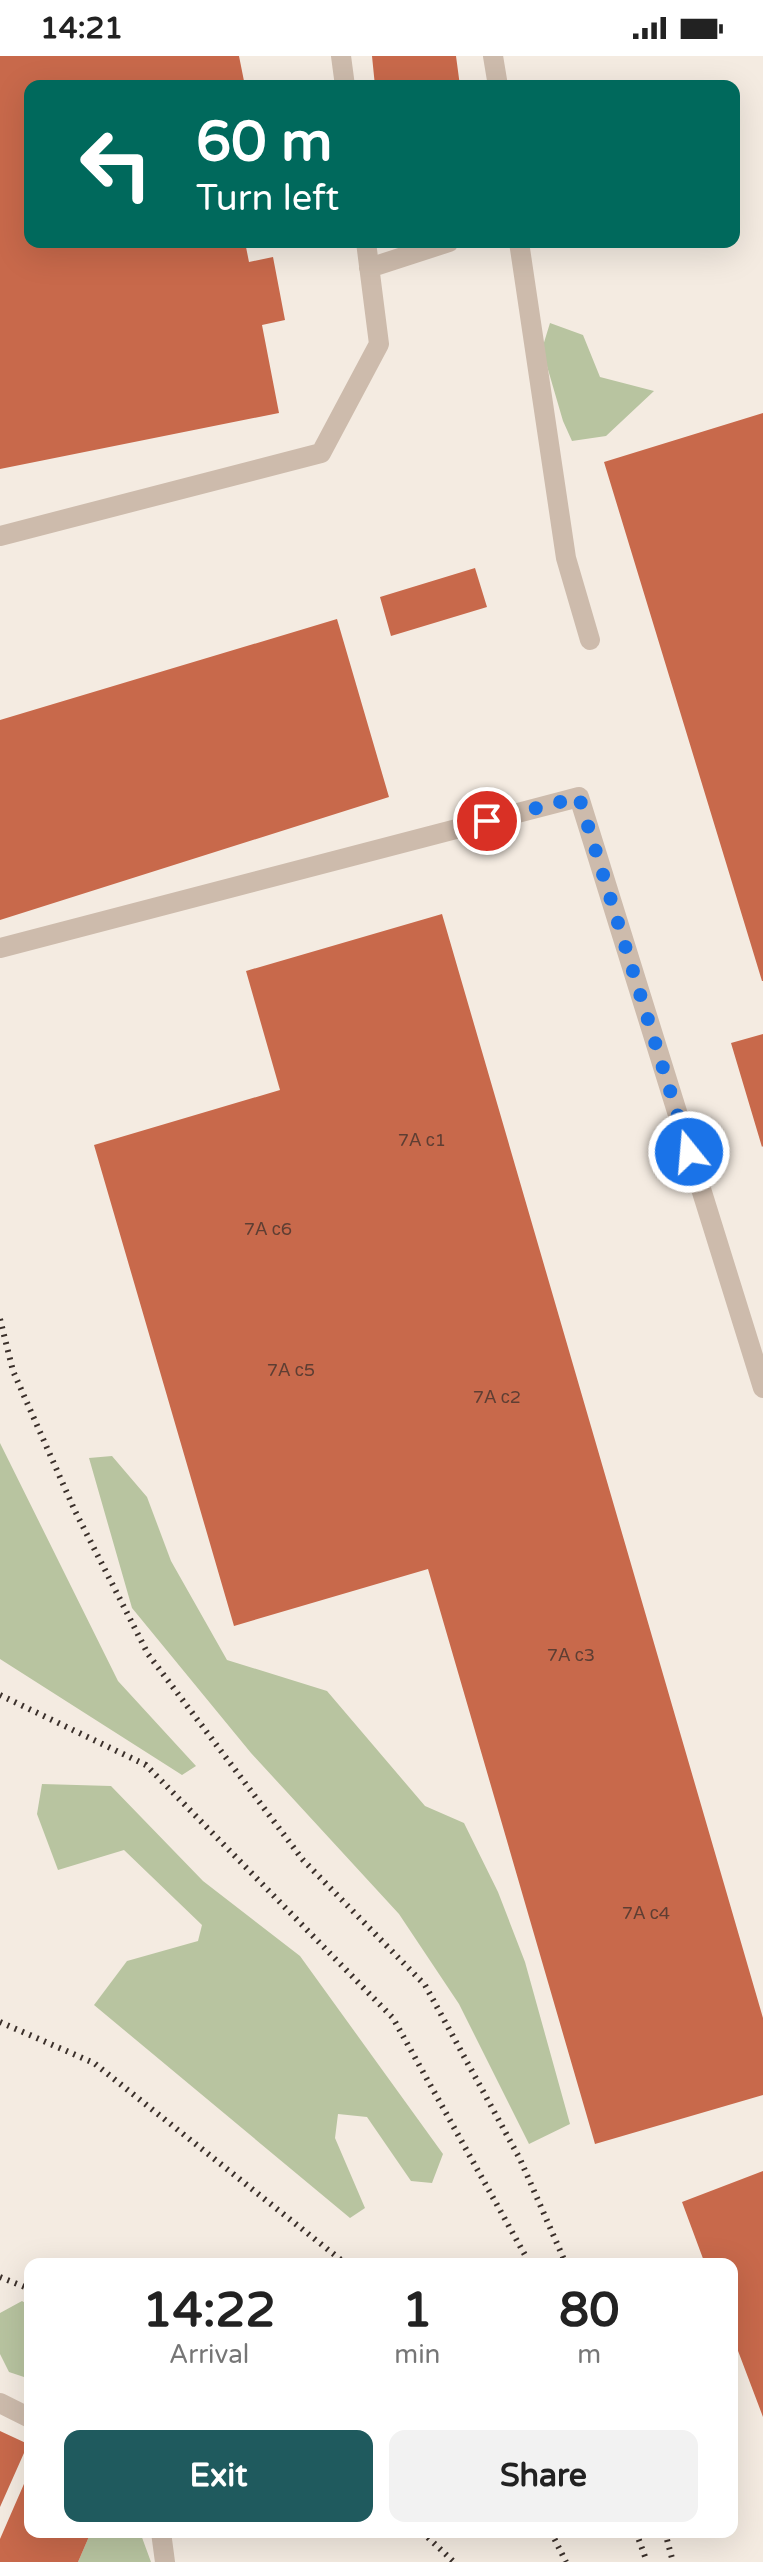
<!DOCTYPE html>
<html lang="en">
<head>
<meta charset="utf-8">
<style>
	body { margin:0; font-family:"Varela Round",sans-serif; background:#f2f2f2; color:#222; height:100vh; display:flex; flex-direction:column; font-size:30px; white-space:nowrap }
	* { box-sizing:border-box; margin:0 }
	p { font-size:26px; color:#767676 }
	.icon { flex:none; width:44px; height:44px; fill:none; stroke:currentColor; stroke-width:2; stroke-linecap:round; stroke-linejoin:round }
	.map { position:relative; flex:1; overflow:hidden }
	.side { position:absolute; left:24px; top:2202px; width:714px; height:280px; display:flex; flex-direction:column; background:#fff; border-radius:16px; box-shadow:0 8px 32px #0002 }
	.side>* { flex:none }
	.hud { position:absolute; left:24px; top:24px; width:716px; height:168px; border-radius:16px; box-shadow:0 8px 32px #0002; background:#00695c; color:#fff; overflow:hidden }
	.pin { position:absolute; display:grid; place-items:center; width:68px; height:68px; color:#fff; margin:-34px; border:4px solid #fff; border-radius:50%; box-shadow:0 2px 8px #0007 }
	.me { position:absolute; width:88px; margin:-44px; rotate:343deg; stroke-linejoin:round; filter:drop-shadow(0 0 6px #0008) }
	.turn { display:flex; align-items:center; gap:28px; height:168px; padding:0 40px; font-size:36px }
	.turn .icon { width:104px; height:104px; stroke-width:2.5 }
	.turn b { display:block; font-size:56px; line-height:68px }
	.eta { display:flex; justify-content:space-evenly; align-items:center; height:136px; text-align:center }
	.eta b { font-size:48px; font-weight:700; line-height:56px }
	.primary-button { display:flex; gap:16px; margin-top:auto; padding:16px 40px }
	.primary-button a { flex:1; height:92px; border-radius:16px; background:#1f5a5e; color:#fff; font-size:32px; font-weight:700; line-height:92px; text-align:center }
	.primary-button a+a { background:#f2f2f2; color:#222 }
	.status { display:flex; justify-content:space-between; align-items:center; height:56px; padding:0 40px; background:#fff; direction:ltr }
	.status svg { height:22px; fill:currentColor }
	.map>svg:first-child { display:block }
</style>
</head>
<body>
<div class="status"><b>14:21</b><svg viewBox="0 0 49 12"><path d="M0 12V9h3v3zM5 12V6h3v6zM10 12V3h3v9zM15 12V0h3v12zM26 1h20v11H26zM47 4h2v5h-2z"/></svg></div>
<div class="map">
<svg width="763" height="2506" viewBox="0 0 763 2506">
	<rect width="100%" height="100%" fill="#f4ebe1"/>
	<path fill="#b8c4a0" d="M550,267L583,279L600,321L654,335L606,380L572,385L563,365L542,293Z
		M0,1387L118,1625L196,1710L182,1719L0,1603Z
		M112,1400L147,1441L171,1505L227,1604L327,1635L425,1750L464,1767L498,1836L525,1906L570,2068L529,2088L459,1948L399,1858L251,1697L132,1552L89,1402Z
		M42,1728L111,1730L203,1825L300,1900L443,2098L432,2127L411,2125L367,2061L338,2058L335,2082L365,2152L350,2162L94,1949L127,1905L198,1885L202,1869L124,1794L58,1814L37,1758Z
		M22,2245L30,2250V2323L9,2316L0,2298V2257Z
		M91,2476H140L151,2506H78Z"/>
	<path fill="#c8694b" d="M0,0H239L245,30H30V186H245L249,206L273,201L285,264L262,269L279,357L0,413Z
		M372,0H456L460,30H375Z
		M763,357V925H762L604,406Z
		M475,512L487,551L391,580L380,541Z
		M337,563L389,741L0,864V664Z
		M442,858L763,1962V2039L595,2088L428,1513L234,1570L94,1089L280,1034L246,915Z
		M763,978V1090L762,1091L731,987Z
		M763,2115V2361L732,2279V2208H705L682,2146Z
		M0,2375L28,2388L0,2451Z
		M27,2421L30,2422V2476H91L78,2506H0V2483Z"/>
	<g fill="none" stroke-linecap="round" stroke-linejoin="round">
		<path stroke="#cdbbac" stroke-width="20" d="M341,0L345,30
			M493,0L498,30
			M519,186L566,502L590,584
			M369,212L449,186
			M0,480L321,397L379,288L366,186
			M0,892L579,741L763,1332
			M0,2347L30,2362
			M161,2476L165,2506"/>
		<path stroke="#3b302b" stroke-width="6" stroke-dasharray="2 6" stroke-linecap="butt" d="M0,1263L13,1315L75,1455L148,1598L303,1804L425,1929L520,2103L566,2208
			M0,1639L146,1709L393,1962L530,2208
			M0,1966L94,2007L346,2208
			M0,2221L30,2233
			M422,2476L454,2506
			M551,2476L566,2506
			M636,2476L647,2506
			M665,2476L673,2506"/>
	</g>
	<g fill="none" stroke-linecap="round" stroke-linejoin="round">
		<path stroke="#1a73e8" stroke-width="14" stroke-dasharray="0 25.2" d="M487,765L579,741L689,1096"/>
	</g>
	<g text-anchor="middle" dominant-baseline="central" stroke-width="7" stroke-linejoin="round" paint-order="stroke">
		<g font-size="18" fill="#5e3e33">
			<text x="422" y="1084">7А с1</text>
			<text x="268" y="1173">7А с6</text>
			<text x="291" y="1314">7А с5</text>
			<text x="497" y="1341">7А с2</text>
			<text x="571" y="1599">7А с3</text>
			<text x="646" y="1857">7А с4</text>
		</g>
	</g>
</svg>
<div class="pin" style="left:487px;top:765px;background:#d93025"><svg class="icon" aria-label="arrive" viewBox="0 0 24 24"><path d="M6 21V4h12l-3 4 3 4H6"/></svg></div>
<svg class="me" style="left:689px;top:1096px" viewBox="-20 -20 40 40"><circle r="17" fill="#1a73e8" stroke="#fff" stroke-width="3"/><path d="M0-11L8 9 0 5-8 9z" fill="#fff"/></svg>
<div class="hud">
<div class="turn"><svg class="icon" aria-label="left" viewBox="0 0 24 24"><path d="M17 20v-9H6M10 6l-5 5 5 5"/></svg><div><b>60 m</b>Turn left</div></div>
</div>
<section class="side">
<div class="eta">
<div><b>14:22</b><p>Arrival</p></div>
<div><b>1</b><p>min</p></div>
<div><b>80</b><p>m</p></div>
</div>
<div class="primary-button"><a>Exit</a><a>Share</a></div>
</section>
</div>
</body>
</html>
